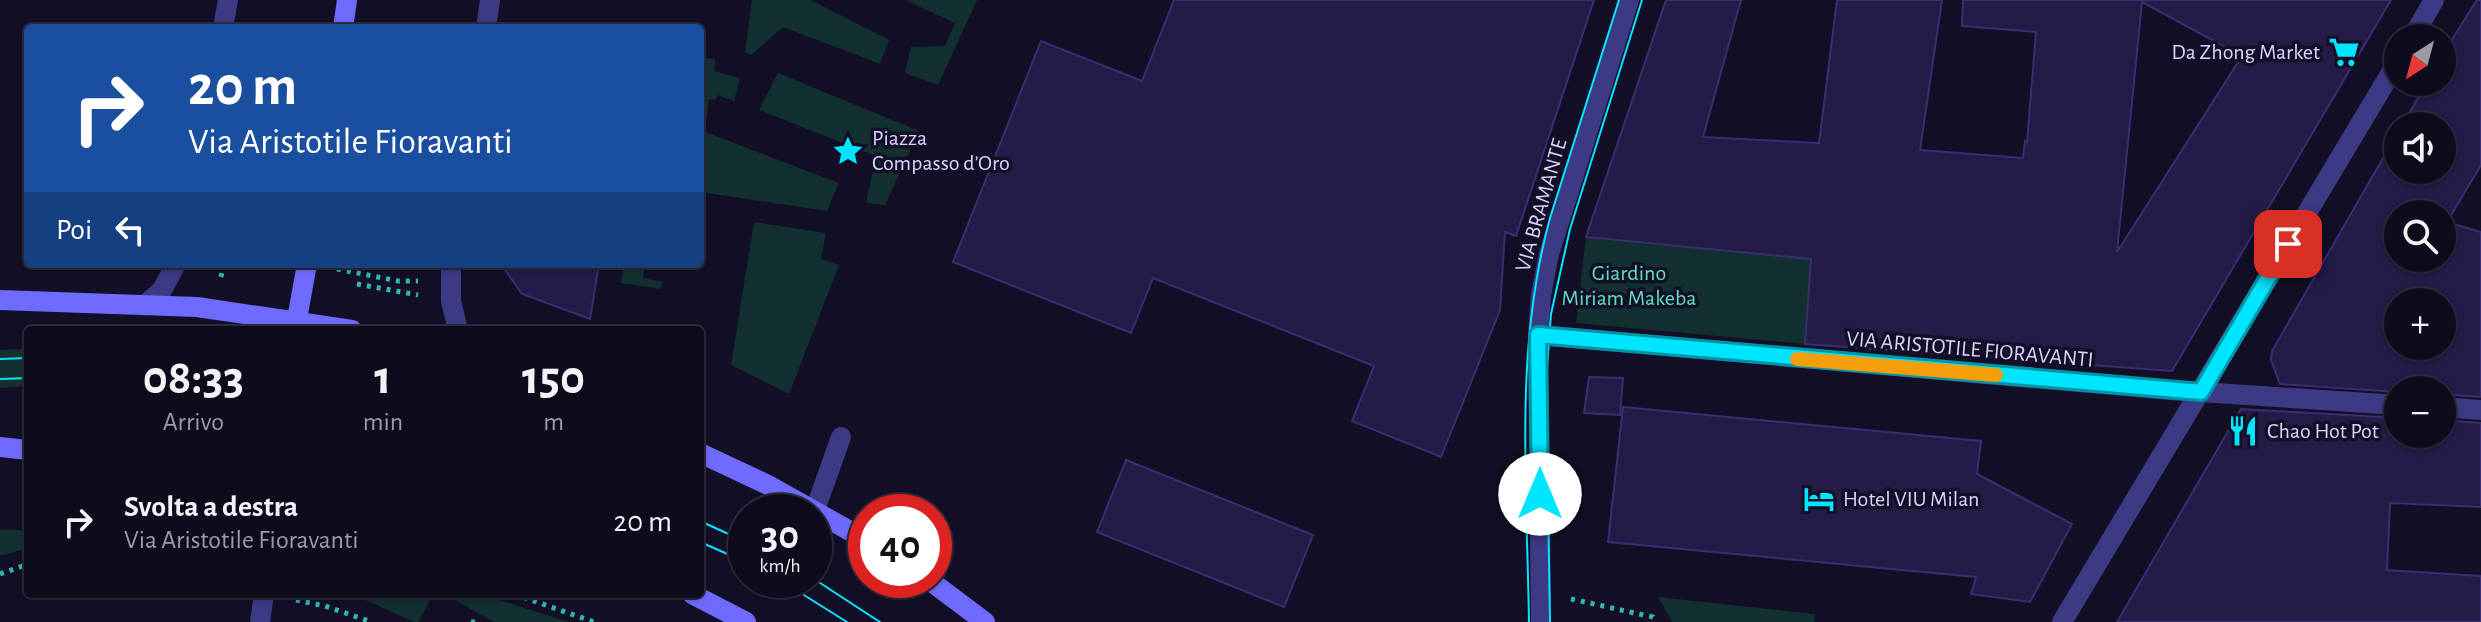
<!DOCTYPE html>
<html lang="it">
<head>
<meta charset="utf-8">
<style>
	body { margin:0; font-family:"Alegreya Sans",sans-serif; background:#171425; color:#f1f3f6; height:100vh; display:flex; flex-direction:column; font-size:30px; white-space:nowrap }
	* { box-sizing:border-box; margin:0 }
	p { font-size:26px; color:#9b9ba3 }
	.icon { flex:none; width:44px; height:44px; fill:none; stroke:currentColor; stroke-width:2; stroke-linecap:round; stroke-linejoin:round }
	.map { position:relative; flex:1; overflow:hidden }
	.details { position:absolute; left:24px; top:326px; width:680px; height:272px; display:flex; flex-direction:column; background:#0e0b1c; border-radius:8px; box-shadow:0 2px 6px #0004,0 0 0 2px #2e2b3b }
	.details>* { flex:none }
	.top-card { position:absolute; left:24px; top:24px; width:680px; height:244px; border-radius:8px; box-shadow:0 2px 6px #0004,0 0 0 2px #2e2b3b; background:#1a4fa0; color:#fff; overflow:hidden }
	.needle { width:52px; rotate:216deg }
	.controls { position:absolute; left:2384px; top:24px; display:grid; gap:16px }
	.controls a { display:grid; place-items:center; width:72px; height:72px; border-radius:50%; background:#0e0b1c; box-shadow:0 2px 6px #0004,0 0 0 2px #2e2b3b; font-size:40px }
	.speed { position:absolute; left:728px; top:494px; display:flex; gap:16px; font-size:40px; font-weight:700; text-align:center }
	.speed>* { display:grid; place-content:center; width:104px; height:104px; border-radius:50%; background:#0e0b1c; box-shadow:0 2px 6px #0004,0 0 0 2px #2e2b3b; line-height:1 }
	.speed small { font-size:20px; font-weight:400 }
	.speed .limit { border:12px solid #d22; background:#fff; color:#111 }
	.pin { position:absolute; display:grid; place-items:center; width:68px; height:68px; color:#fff; margin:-34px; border-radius:16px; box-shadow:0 4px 12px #0006 }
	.me { position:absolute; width:88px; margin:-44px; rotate:0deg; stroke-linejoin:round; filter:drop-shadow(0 0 6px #0008) }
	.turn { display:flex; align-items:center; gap:28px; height:168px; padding:0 32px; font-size:36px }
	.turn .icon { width:104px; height:104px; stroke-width:2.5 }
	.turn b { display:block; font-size:56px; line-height:68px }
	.then { display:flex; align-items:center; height:76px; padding:0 32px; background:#0003; gap:16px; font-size:30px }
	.eta { display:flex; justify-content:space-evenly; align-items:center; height:136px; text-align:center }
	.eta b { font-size:48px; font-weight:700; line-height:56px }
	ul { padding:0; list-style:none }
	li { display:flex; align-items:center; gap:24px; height:120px; padding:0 32px }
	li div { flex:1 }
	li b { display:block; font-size:30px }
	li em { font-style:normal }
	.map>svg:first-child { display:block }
</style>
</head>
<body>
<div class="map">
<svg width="2481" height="622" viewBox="0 0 2481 622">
	<rect width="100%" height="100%" fill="#130f26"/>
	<path fill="#12302f" d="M752,0H811L889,40L880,64L783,27L751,55L745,53Z
		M905,0H977L938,85L905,73L911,47L945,46L955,23Z
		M700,57L715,59L714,71L740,78L734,101L717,95L716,100L709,99L705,132L839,183L827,211L700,192L703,143L700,142Z
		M778,73L919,131L885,205L866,203L876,156L759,110Z
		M754,222L826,233L821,259L839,265L789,394L731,365Z
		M1586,237L1811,259L1805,344L1576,323Z
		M624,264H645L643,278L663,282L661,289L621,283Z
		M28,349V386L0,388V350Z
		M0,530H28V548L0,556Z
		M359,594H433L418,622H414L359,597Z
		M444,594H480L569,622H494Z
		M1658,597L1815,614L1814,622H1672Z"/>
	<path fill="#241b47" stroke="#3b2d73" stroke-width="2" fill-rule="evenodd" d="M1174,0H1594L1516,236L1505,232L1500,310L1441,457L1352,421L1374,366L1153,278L1131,333L953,262L1041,41L1142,81Z
		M1666,0H1741L1703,137L1819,143L1837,0H1942L1920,150L2023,158L2025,141L2027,142L2036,32L1962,26L1963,0H2391L2172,371L1805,344L1811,259L1586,237ZM2142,2L2242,56L2117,252Z
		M2477,0H2481V165L2447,222L2481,232V397L2442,394V390L2398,392L2280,384L2271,360L2272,351L2398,132V170H2442V126H2402L2427,82H2442V55ZM2398,214H2442V258H2398ZM2398,302H2442V346H2398Z
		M501,264H599L590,319L522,294Z
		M1589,377L1623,378L1620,415L1584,413Z
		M1623,407L1981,441L1977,474L2072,524L2030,602L1971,594L1976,577L1608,542Z
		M2241,409L2398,418V434H2442V420L2481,423V507L2390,503L2387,570L2481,576V622H2117Z
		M1126,460L1313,535L1284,607L1097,532Z"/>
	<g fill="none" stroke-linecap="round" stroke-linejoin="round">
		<path stroke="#2fb8b0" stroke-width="5" stroke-dasharray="4 6" stroke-linecap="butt" d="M337,269L398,281H418
			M221,277L223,264
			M357,284L418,295
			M0,574L28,564
			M96,594H103
			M514,594L594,622
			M1571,599L1653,617L1656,622
			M296,600L325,606L372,622
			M471,622H477"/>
		<path stroke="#3d3a85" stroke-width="20" d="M815,510L841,437"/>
		<path stroke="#3d3a85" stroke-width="20" d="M260,622L264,594"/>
		<path stroke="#3d3a85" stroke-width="20" d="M223,28L228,0
			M486,28L490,0
			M2412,38L2434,0
			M451,264V301L458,330
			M146,304L162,290L176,264
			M1538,335L2170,390L2398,405
			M2442,407L2481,410
			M2062,622L2398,61"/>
		<path stroke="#3d3a85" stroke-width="20" d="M1541,622L1538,335L1541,295L1549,254L1629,0"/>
		<path stroke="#6f6bff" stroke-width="20" d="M343,28L347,0
			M0,300L197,307L352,330
			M295,330L307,264
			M0,447L28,450
			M700,453L768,485L866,540
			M929,580L985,622
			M692,594L746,622"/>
		<path stroke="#00e5ff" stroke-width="2" d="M0,359L28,358
			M0,379L28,378
			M700,521L746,542
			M700,542L746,562
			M814,579L880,622
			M780,580L847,622
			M1529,622C1527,487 1514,349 1550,218L1619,0
			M1550,622L1546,382L1551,314L1570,229L1642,0"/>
	</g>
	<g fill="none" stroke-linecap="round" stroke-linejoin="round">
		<g stroke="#0095a6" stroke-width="20">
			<path id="route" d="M1540,494L1538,335L2201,392L2288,244"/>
		</g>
		<use href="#route" stroke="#00e5ff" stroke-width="14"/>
		<path stroke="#f59e0b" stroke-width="14" d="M1797,359L1996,375"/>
	</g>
	<defs>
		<g id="supermarket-bare" transform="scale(2.4)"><path d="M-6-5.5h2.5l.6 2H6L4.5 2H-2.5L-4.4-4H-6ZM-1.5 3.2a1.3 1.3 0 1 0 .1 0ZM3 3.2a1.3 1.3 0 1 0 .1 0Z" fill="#00e5ff" stroke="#130f26" stroke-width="2.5" paint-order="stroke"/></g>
		<g id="sight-bare" transform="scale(2.4)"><path d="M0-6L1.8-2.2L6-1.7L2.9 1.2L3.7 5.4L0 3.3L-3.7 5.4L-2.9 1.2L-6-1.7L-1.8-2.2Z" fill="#00e5ff" stroke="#130f26" stroke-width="2.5" paint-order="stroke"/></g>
		<g id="restaurant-bare" transform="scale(2.4)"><path d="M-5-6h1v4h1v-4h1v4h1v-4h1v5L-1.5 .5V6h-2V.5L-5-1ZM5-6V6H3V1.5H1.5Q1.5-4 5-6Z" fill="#00e5ff" stroke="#130f26" stroke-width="2.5" paint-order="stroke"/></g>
		<g id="hotel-bare" transform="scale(2.4)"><path d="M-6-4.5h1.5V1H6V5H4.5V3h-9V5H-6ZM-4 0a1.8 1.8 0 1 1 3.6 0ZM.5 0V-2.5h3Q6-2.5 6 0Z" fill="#00e5ff" stroke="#130f26" stroke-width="2.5" paint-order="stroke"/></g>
	</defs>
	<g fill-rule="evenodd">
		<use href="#supermarket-bare" x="2344" y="52"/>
		<use href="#sight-bare" x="848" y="151"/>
		<use href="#restaurant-bare" x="2243" y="431"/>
		<use href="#hotel-bare" x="1819" y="499"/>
	</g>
	<g text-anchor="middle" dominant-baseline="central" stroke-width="7" stroke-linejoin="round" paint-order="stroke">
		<g font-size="22" fill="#d9d4ff" stroke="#130f26" text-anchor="start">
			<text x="2320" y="52" text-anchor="end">Da Zhong Market</text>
			<text x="872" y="138">Piazza<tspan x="872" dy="25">Compasso d’Oro</tspan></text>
			<text x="2267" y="431">Chao Hot Pot</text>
			<text x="1843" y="499">Hotel VIU Milan</text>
		</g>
		<g font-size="22" fill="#d9d4ff" stroke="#130f26">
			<text transform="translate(1541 205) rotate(-74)">VIA BRAMANTE</text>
			<text transform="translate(1970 349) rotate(5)">VIA ARISTOTILE FIORAVANTI</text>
		</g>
		<g font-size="22" fill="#5fe0c0" stroke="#130f26">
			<text x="1629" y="273">Giardino<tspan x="1629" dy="25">Miriam Makeba</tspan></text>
		</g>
	</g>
</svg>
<div class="controls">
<a><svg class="needle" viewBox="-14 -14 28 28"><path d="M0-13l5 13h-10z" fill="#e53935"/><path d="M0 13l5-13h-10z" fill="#9b9ba3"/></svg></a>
<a><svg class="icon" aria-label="sound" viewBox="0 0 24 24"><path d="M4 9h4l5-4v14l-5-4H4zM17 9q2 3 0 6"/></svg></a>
<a><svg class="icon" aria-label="search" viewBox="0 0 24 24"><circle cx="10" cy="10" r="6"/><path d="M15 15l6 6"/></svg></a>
<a>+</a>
<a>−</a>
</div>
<div class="speed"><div>30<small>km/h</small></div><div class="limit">40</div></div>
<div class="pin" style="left:2288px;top:244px;background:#d93025"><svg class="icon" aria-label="arrive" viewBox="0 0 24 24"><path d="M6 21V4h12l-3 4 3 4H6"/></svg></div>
<svg class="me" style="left:1540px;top:494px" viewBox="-20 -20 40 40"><circle r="19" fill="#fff"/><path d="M0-13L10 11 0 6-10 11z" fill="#00e5ff"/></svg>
<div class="top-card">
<div class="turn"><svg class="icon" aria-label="right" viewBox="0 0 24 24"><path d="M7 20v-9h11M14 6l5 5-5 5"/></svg><div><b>20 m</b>Via Aristotile Fioravanti</div></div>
<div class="then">Poi<svg class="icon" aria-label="left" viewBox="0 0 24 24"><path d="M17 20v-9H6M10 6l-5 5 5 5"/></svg></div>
</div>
<section class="details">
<div class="eta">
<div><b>08:33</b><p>Arrivo</p></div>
<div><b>1</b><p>min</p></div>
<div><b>150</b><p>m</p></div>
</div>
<ul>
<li><svg class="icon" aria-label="right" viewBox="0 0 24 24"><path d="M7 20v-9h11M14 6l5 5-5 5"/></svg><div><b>Svolta a destra</b><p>Via Aristotile Fioravanti</p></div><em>20 m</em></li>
</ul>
</section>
</div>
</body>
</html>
